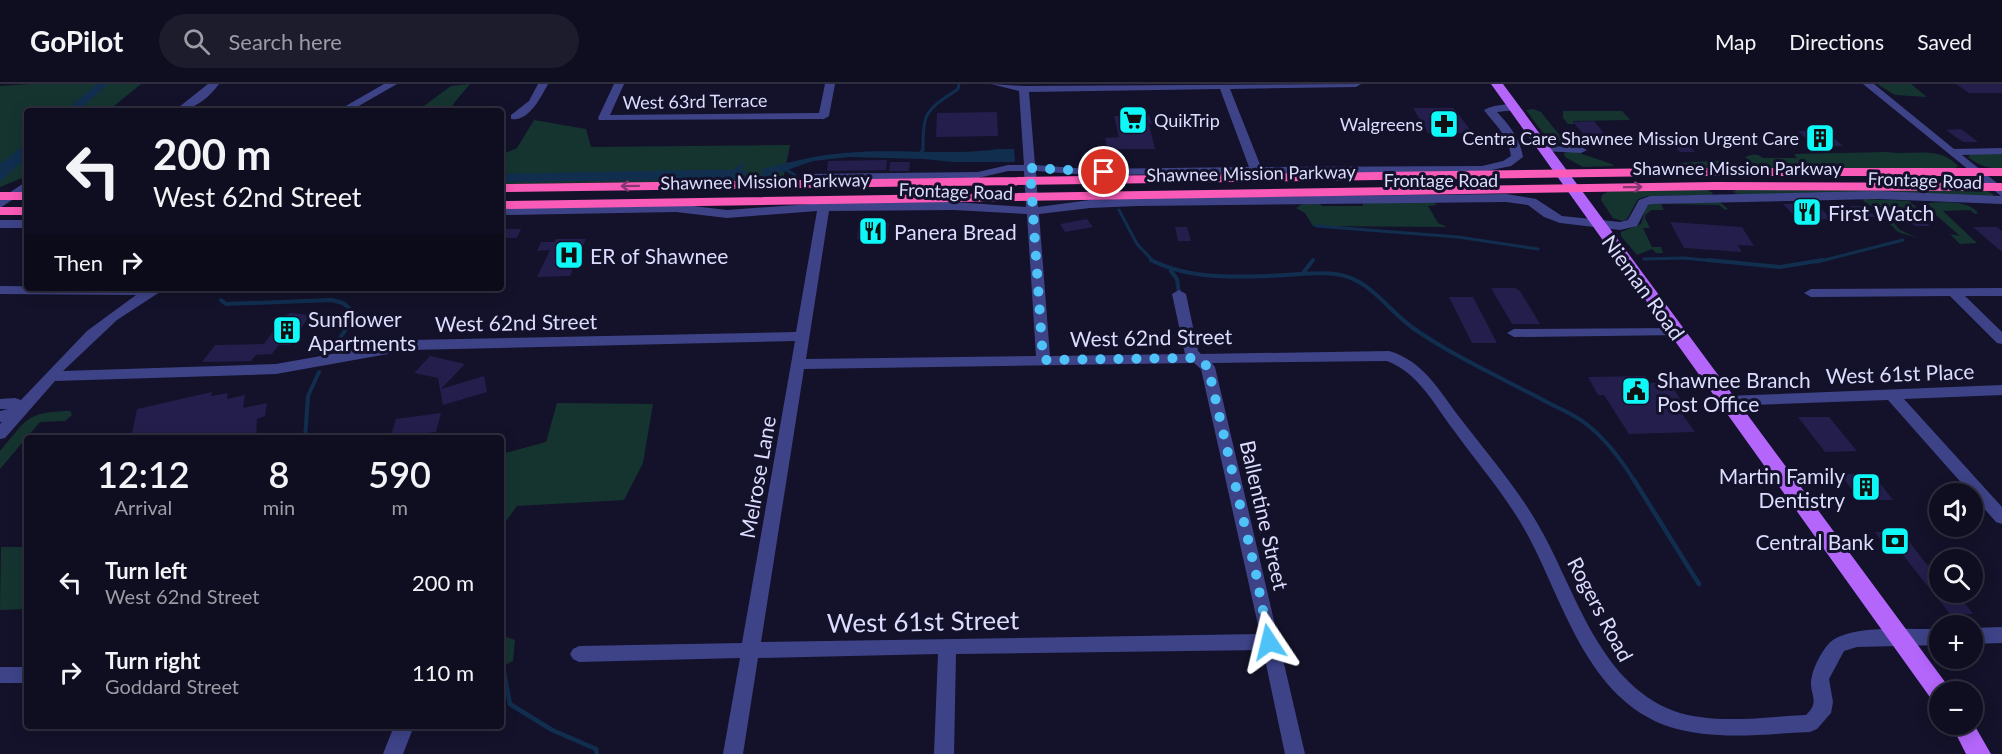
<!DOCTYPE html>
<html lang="en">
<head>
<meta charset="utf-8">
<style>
	body { margin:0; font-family:Lato,sans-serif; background:#1c1c2d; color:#f1f3f6; height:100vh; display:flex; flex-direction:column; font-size:22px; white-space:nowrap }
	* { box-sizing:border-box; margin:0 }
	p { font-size:20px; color:#9b9ca5 }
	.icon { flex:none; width:33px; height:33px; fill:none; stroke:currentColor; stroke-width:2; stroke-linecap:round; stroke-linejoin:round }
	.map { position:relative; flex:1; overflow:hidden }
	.drawer { position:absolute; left:24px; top:351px; width:480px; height:294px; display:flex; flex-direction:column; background:#0e0e20; border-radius:6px; box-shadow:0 3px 15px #0003,0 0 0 2px #2e2e3e }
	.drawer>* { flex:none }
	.guide { position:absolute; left:24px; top:24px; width:480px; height:183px; border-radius:6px; box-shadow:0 3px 15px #0003,0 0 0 2px #2e2e3e; background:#0e0e20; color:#f1f3f6; overflow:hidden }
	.fabs { position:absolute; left:1929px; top:399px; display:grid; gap:12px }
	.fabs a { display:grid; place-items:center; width:54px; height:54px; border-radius:50%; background:#0e0e20; box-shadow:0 3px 15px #0003,0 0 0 2px #2e2e3e; font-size:30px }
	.pin { position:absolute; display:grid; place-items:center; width:51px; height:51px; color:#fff; margin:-26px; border:3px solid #fff; border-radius:50%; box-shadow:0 2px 6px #0007 }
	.me { position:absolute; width:66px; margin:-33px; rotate:350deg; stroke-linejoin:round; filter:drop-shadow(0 0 4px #0008) }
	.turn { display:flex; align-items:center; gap:21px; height:126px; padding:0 30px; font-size:27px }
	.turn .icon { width:78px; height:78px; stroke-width:2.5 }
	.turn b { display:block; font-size:42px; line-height:51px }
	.then { display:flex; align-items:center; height:57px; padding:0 30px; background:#0003; gap:12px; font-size:22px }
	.eta { display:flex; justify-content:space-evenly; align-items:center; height:102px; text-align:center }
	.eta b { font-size:36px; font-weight:600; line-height:42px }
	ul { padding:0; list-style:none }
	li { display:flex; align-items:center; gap:18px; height:90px; padding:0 30px }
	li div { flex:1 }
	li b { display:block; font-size:22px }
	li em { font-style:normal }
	header { display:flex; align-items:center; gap:36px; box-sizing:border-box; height:84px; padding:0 30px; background:#0e0e20; border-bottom:2px solid #2e2e3e }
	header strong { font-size:28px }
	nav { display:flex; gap:33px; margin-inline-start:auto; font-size:21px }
	.search { width:420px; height:54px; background:#1c1c2d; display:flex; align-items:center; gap:15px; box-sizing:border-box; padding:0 21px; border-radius:33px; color:#9b9ca5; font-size:22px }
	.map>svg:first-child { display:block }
</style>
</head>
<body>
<header>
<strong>GoPilot</strong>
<div class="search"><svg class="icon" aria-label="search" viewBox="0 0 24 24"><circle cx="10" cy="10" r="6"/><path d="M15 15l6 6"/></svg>Search here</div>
<nav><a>Map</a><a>Directions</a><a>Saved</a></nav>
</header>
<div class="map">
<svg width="2002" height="670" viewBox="0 0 2002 670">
	<rect width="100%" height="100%" fill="#13122a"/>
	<path fill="#153430" d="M31,0H141L108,27H27V92L0,103V2Z
		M470,0L454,19L450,27H417L451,2Z
		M1877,0H1911L1927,13L1895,11Z
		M1533,25L1541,28L1565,58C1546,59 1537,40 1526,26Z
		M1563,27H1622L1630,36L1573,37L1574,40H1568L1563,34Z
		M534,36L586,45L591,63L790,61L783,96L501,100V71L517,64Z
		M1573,67L1612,80L1614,82L1583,83L1565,73L1564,69Z
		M1887,68C1912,72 1939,61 1958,82L1955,85H1763L1755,82L1745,73C1752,70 1757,69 1763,74H1797L1794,70Z
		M1972,69H2002V85C1988,84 1979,82 1968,73Z
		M1725,76L1736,82L1731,85L1634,82Z
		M1707,106L1713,109L1712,111L1648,112L1638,115L1627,135L1623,137L1613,134L1601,116L1602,111L1609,107Z
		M1736,106H1986L1993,110V113L1737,110L1733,108Z
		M1864,115L1909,117L1920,126L1884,127L1900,146L1917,154L1898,148L1873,123L1863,117Z
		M1432,117L1437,121L1428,122L1438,139L1447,143L1313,142L1305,129L1296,124L1304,119H1319L1322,122H1363V118Z
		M1720,118L1728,125L1725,126L1719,121L1661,120L1664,126H1652L1646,130L1645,134L1650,144H1643L1652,163H1661L1663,169H1656L1652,165L1637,171L1621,152V148L1641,140L1646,123L1651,120Z
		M1928,119C1943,118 1968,116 1978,129L1975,130L1970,126L1943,127L1977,159L1960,160L1950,150L1960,152L1936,131Z
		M557,319L653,320L643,379L624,416L517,422L501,444V370L546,358Z
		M70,327L72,331L65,337L40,338L0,385V367C28,335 25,328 70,327Z
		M1,463H27V525L0,526Z
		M501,551L515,556L513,577L501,583Z"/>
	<path fill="#112e4f" d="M97,0H108L78,27H65Z
		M27,59V73L0,98V80Z
		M999,65H1014L1015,78H953L924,75L849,73L813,77L761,95L763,85C789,78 817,71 845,69C896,64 948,72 999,65Z
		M696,86H746L744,95L501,98V90Z"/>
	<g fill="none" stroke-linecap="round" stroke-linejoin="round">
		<path stroke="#112e4f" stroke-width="3" d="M918,71L923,66C923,26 926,27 958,5L959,0
			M783,84L795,91
			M734,87L743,81
			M1119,126L1137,160L1154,178
			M1316,142L1458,153L1538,165
			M1644,175L1684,174L1724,178
			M1817,178L1903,156"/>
		<path stroke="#112e4f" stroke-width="4" d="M1151,176C1192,197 1242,193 1286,191C1303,190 1320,188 1336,190C1371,195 1387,226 1413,244C1453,272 1498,292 1541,315C1555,323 1572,329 1585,339C1606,355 1621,375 1635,398
			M1708,176L1780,183L1823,176
			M1171,187L1177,195L1179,209
			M1303,189L1313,176
			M221,216L226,220L332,216L343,219L356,230L332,266
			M305,354L308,312L319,288"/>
		<path stroke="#112e4f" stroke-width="4.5" d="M1634,396L1699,500
			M501,572L510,620L552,646L596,665L597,670"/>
	</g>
	<path fill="#231e4b" d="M1956,0H2002V9H1969Z
		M1413,24H1453L1473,49H1428Z
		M997,28L998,52L936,53L937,29Z
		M1149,31L1152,40H1149L1155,65H1107L1105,54L1119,53L1114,32Z
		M1594,37L1612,59L1580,60L1573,51H1584L1573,38Z
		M1961,45L1978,58H1963L1946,46Z
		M1798,47H1826L1843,62H1814Z
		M1665,52H1681L1695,68H1680Z
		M887,76L886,86L827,87L828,77Z
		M890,78H910L909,87H889Z
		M1815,119L1832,135L1798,136L1783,120Z
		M1850,122H1865L1876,133H1861Z
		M1900,127H1914L1930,142H1915Z
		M1087,135L1093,143L1065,148L1060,140Z
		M1670,138L1742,143L1754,162L1738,161L1742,168L1684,164Z
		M859,139H889L887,158L857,155Z
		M1175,143H1187L1191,157H1178Z
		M1973,143H1997L2002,147V168Z
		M501,145H521L517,154H501Z
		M556,155H586L570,192L537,193L550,166L537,167L541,158H554Z
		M1491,204H1515L1520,207L1540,240H1512Z
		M1449,213H1473L1497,259H1472Z
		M290,229L310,231L290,261H279L272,270L256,271L251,277L202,278L215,261L264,260L284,232Z
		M430,272L465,280L441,305L484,292L487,308L443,321L438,294L414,289Z
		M1645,292L1650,299H1662L1664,303H1672L1689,327H1680L1695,348L1629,350L1604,311H1598L1588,293Z
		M212,308L211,312L228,309L227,315L245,311L243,324L267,319L265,332L257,335L256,354H131L137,325Z
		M441,329L436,348L390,354L396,335Z
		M1798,333H1829L1857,367L1825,368Z
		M1840,390H1873L1893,416H1860Z
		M1875,448H1902L1927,481H1940V508H1956L1973,530H1950L1899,466H1888Z"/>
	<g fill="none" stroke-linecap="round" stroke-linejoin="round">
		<path fill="#3e4388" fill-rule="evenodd" d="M208,0H219C208,15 192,27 174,27Z
			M384,0H397L350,27H337Z
			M538,0H548C541,13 529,38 511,35V31L529,17Z
			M614,0H624L610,31L819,29L825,0H835L829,32L824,35L599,36L598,34Z
			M991,0L1024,2L1361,0L1356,3L1230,5L1261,83L1482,82L1503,77L1511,72C1508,51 1496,42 1484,26C1492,21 1512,18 1520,23L1515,26L1497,28C1510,42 1520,54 1523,73L1511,82L1482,88L1088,91L1036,87L1038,123L1090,116L1137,114L1506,110L1536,115L1562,132L1620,138L1628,136L1639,116L1650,112L1877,107L2001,112L1863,0H1874L1954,65L2002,64V70L1962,71L2002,103V120L1877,115L1652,120L1648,121L1637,142L1620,146L1560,139L1544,133L1528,121L1506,118L1137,122L1090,124L1039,130L1050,272L1185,270L1172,210L1179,206L1186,210L1198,267L1201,270L1389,267C1424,277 1440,308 1460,334C1486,368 1514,400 1536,437C1575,502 1596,597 1674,627C1714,641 1764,633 1806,631C1822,616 1807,609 1812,592C1814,582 1824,562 1833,556C1857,540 1911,546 1940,545V561L1857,563L1844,567L1829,595L1833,618L1831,629L1817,645L1810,648C1764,650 1715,657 1670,643C1586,615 1564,517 1526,448C1506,412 1479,381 1455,348C1435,322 1419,289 1387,277L1212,279L1215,283L1305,670H1285L1263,566L956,570L954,670H934L938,570L758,574L743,670H723L740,574L579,578L573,575L570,570L573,565L579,562L742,559L795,257L410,266L276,290L55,297L5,354L0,355V340L2,338H0V327L8,325H0V315L15,314L21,316L87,247L136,211L0,210V202L166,204L117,236L63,287L276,280L410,256L796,248L817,127L727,134L676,128L501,131V123L676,120L727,126L824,119L954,118L1026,123L1024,87H1008L978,94L807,96L801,93L807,90L978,88L1008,81H1024L1019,7ZM1220,5L1249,83L1088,85L1035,81L1029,8ZM954,126L1027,130L1036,272L806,275L829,127ZM1194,279L1201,285L1260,550L761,558L804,285Z
			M1546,62L1581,63L1587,66L1581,69L1542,67V63Z
			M27,97V106L0,124V115Z
			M0,136H27V144H0Z
			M2002,204V212H1965L2002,248V260L1997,259L1950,212L1811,213L1804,209L1811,205Z
			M1677,244L1684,248L1682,251L1514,253L1507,249L1514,245Z
			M2002,301V311L1904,315L2002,423V440L1996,438L1888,316L1727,322L1720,317L1727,312Z
			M2002,543V559L1972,560V544Z
			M0,583H27V599H0Z
			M394,642H414L403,670H383Z"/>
		<path fill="#b466fb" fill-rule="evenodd" d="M1491,0H1503L1948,602L1951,608H1940V619L1932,616Z
			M1972,637L1991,670H1966L1951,640H1972Z"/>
		<path fill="#fa5bb8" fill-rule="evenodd" d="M1670,84H2002V92H1670L501,108V100Z
			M1715,98L2002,99V107L1715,106L501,125V117Z
			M0,108H27V116H0Z
			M0,123H27V131H0Z"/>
	</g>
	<defs><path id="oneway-shaft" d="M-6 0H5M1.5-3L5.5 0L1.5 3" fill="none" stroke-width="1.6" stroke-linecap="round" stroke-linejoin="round" transform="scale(1.5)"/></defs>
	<g stroke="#863671">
		<use href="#oneway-shaft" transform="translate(630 102) rotate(179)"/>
		<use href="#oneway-shaft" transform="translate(1633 103) rotate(-1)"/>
	</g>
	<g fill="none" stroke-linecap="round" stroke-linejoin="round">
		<path stroke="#4fc3f7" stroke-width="10" stroke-dasharray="0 18" d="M1104,88L1030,84L1043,276L1197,274L1208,283L1256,490L1269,558"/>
	</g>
	<defs>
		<g id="supermarket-square" transform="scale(1.5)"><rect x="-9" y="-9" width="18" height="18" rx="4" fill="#0ef8f7" stroke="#13122a"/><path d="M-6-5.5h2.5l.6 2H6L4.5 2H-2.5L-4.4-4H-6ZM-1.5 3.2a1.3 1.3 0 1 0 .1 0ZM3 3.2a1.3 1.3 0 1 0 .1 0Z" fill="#111"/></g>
		<g id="pharmacy-square" transform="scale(1.5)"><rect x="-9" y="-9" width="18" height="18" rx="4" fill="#0ef8f7" stroke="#13122a"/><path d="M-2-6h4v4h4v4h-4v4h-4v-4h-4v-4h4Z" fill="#111"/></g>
		<g id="building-square" transform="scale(1.5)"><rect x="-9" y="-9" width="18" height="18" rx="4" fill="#0ef8f7" stroke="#13122a"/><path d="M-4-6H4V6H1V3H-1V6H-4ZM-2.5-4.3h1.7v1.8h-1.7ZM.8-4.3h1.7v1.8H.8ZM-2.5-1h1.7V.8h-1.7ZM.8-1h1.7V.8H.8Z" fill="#111"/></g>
		<g id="restaurant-square" transform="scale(1.5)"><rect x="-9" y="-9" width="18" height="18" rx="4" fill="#0ef8f7" stroke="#13122a"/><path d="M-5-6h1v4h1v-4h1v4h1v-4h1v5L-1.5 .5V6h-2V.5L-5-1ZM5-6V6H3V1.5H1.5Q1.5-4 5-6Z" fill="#111"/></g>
		<g id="hospital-square" transform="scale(1.5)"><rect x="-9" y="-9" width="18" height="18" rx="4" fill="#0ef8f7" stroke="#13122a"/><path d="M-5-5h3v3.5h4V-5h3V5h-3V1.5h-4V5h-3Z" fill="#111"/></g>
		<g id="civic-square" transform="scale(1.5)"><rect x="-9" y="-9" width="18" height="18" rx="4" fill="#0ef8f7" stroke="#13122a"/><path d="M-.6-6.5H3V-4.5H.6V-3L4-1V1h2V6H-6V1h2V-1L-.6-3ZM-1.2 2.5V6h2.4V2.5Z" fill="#111"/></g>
		<g id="bank-square" transform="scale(1.5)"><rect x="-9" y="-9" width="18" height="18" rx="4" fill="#0ef8f7" stroke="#13122a"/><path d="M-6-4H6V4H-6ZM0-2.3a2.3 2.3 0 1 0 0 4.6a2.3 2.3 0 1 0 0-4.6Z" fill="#111"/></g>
	</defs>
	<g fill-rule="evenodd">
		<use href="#supermarket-square" x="1133" y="36"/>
		<use href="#pharmacy-square" x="1444" y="40"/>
		<use href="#building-square" x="1820" y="54"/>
		<use href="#restaurant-square" x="1807" y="128"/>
		<use href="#restaurant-square" x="873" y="147"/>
		<use href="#hospital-square" x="569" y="171"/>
		<use href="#building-square" x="287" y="246"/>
		<use href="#civic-square" x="1636" y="307"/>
		<use href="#building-square" x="1866" y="403"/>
		<use href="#bank-square" x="1895" y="457"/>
	</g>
	<g text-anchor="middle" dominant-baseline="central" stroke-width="6" stroke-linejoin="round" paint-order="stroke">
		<g font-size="18" fill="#dcdcfe" stroke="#13122a">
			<text transform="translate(695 17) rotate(-1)">West 63rd Terrace</text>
			<text x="1737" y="84">Shawnee Mission Parkway</text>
			<text transform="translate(1251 89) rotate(-1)">Shawnee Mission Parkway</text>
			<text x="1441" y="96">Frontage Road</text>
			<text transform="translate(1925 96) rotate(2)">Frontage Road</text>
			<text transform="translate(765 97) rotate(-1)">Shawnee Mission Parkway</text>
			<text transform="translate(956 107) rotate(2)">Frontage Road</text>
		</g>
		<g font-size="18" fill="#dcdcfe" stroke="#13122a" text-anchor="end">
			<text x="1154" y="36" text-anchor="start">QuikTrip</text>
			<text x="1423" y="40">Walgreens</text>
			<text x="1799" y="54">Centra Care Shawnee Mission Urgent Care</text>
		</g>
		<g font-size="21" fill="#dcdcfe" stroke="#13122a" text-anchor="start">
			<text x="1828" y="128">First Watch</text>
			<text x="894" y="147">Panera Bread</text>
			<text x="590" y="171">ER of Shawnee</text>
			<text x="308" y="234">Sunflower<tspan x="308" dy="24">Apartments</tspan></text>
			<text x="1657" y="295">Shawnee Branch<tspan x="1657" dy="24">Post Office</tspan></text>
			<text x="1845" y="391" text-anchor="end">Martin Family<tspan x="1845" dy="24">Dentistry</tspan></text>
			<text x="1874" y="457" text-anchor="end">Central Bank</text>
		</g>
		<g font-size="21" fill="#dcdcfe" stroke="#13122a">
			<text transform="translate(1644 203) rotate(54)">Nieman Road</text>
			<text transform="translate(516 238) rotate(-1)">West 62nd Street</text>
			<text transform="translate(1151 253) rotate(-1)">West 62nd Street</text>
			<text transform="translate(1900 289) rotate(-2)">West 61st Place</text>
			<text transform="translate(757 393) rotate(-80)">Melrose Lane</text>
			<text transform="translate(1265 431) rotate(77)">Ballentine Street</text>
			<text transform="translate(1601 525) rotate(62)">Rogers Road</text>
		</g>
		<g font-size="26" fill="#dcdcfe" stroke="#13122a">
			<text transform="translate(923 537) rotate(-1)">West 61st Street</text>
		</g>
	</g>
</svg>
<div class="fabs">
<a><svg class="icon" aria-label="sound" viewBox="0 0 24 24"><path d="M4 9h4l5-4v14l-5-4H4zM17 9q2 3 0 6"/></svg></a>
<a><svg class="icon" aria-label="search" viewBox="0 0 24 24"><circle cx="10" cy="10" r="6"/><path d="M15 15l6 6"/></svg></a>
<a>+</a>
<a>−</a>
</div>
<div class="pin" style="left:1104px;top:88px;background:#d93025"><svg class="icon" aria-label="arrive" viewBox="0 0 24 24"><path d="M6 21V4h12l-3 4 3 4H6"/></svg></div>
<svg class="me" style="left:1269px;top:558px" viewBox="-20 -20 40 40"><path d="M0-17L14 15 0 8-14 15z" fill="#4fc3f7" stroke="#fff" stroke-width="4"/></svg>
<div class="guide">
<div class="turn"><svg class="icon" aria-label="left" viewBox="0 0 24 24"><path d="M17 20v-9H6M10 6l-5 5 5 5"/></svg><div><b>200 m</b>West 62nd Street</div></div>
<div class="then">Then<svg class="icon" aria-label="right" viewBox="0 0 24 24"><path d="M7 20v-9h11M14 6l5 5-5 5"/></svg></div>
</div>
<section class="drawer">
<div class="eta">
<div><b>12:12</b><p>Arrival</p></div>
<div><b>8</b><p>min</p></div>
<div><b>590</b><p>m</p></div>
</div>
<ul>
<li><svg class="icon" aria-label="left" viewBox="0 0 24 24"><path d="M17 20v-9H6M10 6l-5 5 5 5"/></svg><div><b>Turn left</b><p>West 62nd Street</p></div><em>200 m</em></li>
<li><svg class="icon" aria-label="right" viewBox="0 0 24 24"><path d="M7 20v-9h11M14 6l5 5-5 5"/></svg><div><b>Turn right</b><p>Goddard Street</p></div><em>110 m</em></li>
</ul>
</section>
</div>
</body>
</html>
